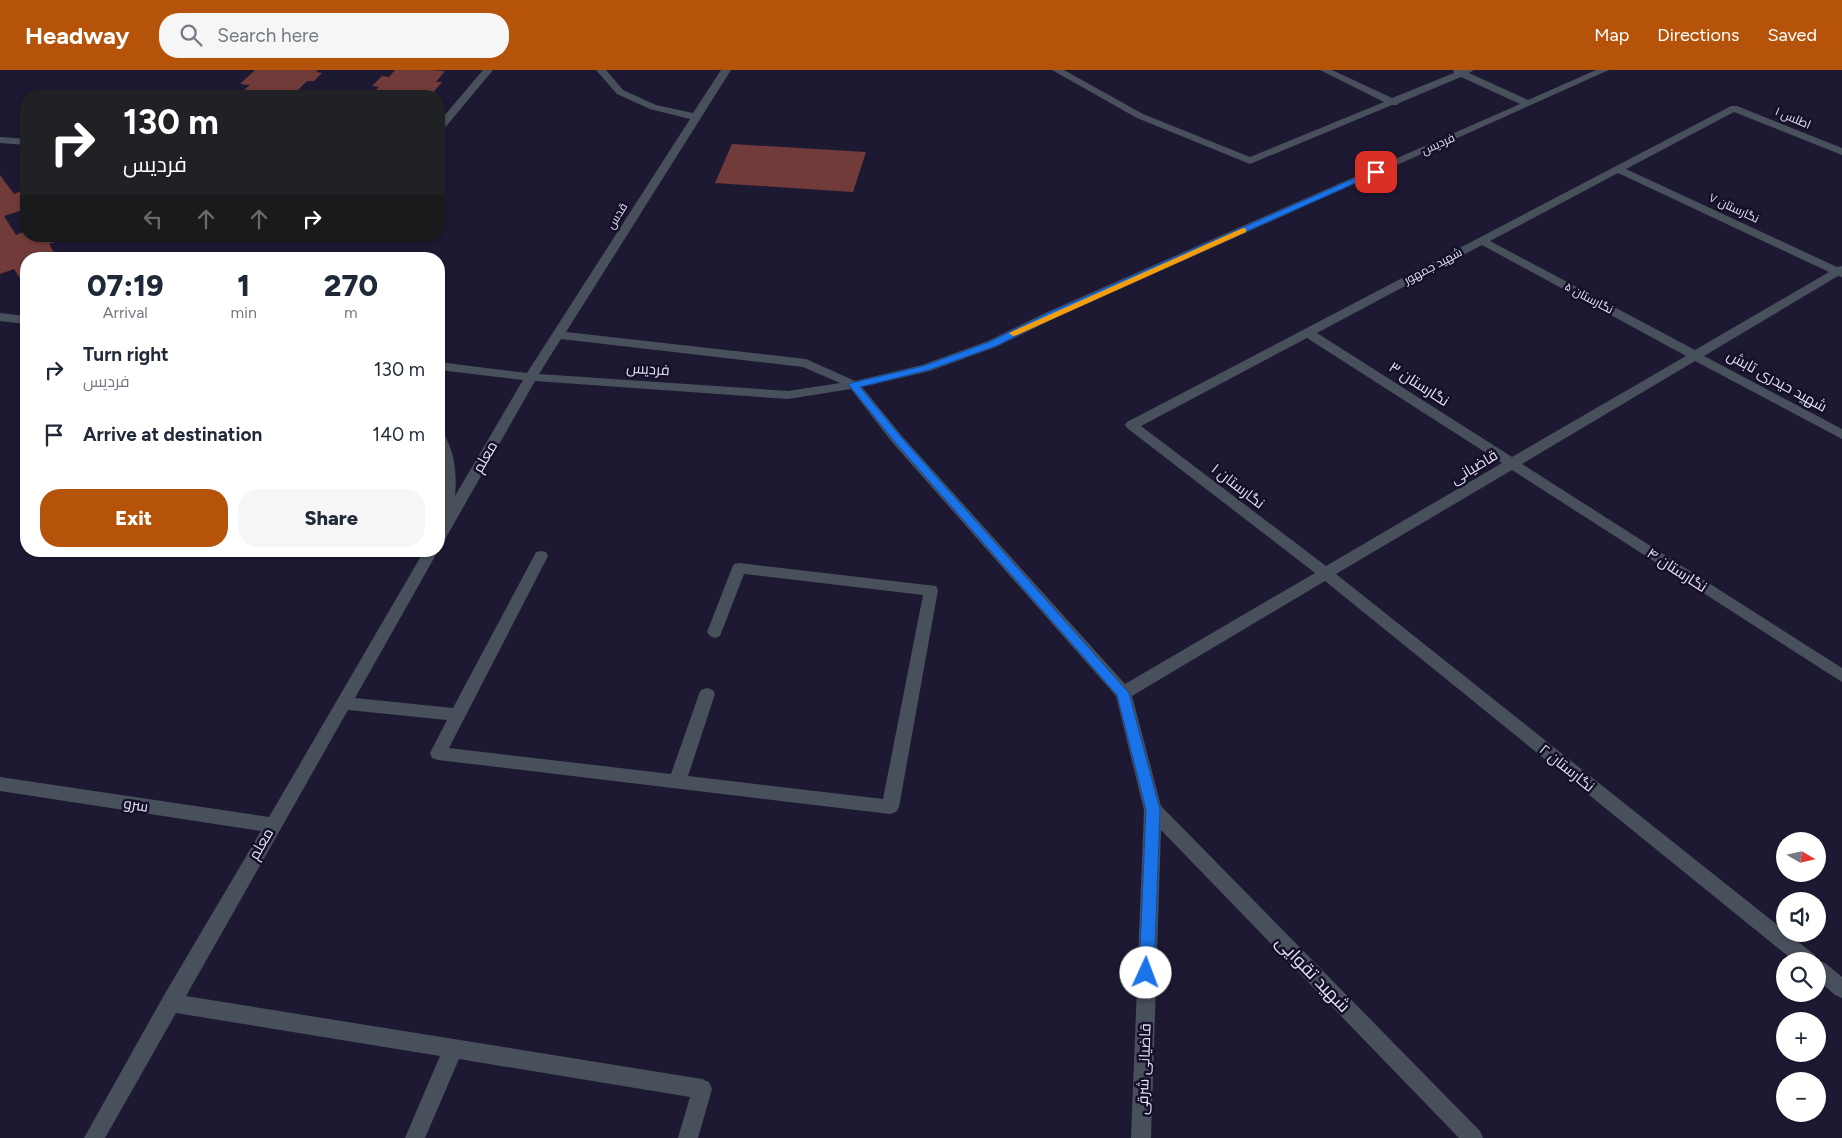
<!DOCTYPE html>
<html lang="en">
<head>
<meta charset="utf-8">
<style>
	body { margin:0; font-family:Figtree,Cairo,sans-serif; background:#f6f6f7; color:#1f2937; height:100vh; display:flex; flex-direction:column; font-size:19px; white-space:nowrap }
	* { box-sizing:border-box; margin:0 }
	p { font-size:16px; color:#747a83 }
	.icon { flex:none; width:28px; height:28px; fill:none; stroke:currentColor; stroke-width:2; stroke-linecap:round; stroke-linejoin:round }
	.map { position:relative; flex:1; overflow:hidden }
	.panel { position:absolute; left:20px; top:182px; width:425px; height:305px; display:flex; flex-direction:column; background:#fff; border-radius:20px; box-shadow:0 1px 4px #0004 }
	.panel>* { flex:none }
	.guide { position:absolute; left:20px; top:20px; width:425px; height:152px; border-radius:20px; box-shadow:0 1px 4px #0004; background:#202124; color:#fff; overflow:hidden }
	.needle { width:32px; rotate:99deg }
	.controls { position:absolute; left:1776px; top:762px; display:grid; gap:10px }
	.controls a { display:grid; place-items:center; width:50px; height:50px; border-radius:50%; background:#fff; box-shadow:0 1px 4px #0004; font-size:25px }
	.pin { position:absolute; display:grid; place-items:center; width:42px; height:42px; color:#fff; margin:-21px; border-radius:10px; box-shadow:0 2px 8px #0006 }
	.me { position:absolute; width:55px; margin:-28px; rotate:2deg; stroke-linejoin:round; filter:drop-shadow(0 0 4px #0008) }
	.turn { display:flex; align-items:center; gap:18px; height:105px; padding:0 20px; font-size:22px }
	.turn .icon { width:65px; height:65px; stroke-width:2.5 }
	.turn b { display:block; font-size:35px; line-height:42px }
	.lanes { display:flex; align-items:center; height:48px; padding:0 20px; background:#0003; justify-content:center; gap:25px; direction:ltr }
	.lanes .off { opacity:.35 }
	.eta { display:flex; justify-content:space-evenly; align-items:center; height:85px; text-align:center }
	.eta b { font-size:30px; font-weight:800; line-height:35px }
	.button { display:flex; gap:10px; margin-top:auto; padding:10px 20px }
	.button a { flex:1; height:58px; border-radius:20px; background:#b45309; color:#fff; font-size:20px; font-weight:800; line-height:58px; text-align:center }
	.button a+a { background:#f6f6f7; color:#1f2937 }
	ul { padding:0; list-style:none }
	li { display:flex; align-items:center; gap:15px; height:65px; padding:0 20px }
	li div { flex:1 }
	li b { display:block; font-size:19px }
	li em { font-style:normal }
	header { display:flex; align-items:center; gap:30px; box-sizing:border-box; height:70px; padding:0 25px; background:#b45309; color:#fff }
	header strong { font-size:24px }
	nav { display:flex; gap:28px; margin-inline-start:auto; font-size:18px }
	.search { width:350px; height:45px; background:#f6f6f7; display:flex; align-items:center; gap:12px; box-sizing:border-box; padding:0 18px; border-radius:20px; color:#747a83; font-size:19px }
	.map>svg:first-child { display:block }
</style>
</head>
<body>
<header>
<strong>Headway</strong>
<div class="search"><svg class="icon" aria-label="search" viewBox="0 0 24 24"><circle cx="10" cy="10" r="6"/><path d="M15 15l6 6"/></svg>Search here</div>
<nav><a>Map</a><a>Directions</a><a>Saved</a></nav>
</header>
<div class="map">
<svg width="1842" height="1068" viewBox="0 0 1842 1068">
	<rect width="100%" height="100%" fill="#1e1933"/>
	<path fill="#713b39" d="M255,0H318L316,2L322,3L314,11H307L292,26H237L250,15L240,14Z
		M395,0H429L445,1L436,12H442L430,26H370L379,17L372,16L382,6L389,7Z
		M732,74L866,82L853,122L715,113Z
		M0,105L14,124L26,119V139L4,146L16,165L26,161V166H61L63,169L49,174L58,189H26V208L21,210L14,199L0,204Z"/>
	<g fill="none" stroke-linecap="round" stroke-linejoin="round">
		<path fill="#48505c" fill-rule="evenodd" d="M483,0H493L443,60L439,61V52Z
			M596,0H606L623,20L656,35L693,43L721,0H731L566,262L806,289L855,311L922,295L988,271L1045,243L1520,34L1461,7L1399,33L1397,35H1392L1250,94L1137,48L1052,0H1064L1143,44L1250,87L1384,32L1320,0H1332L1392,28L1454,3L1453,0H1474L1469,3L1528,30L1596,0H1609L1053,249L996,277L930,301L862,317L902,366L1125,614L1315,503L1127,358L1125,355L1127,352L1731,36H1737L1842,78V85L1734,42L1626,99L1837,197L1842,196V207L1838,206L1704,286L1842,359V369L1695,291L1522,394L1842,598V612L1512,400L1336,504L1785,861V864H1788L1815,885L1817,890L1825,893L1842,907V928L1835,925L1818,910V891H1794L1325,511L1132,626L1161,736L1480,1061L1483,1068H1459L1161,760L1151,1068H1131L1144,740L1116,626L892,372L851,319L788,329L535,311L444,471L439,472V455L441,452C436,444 441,430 442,421C444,402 439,382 439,363L444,364C455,383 457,405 455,426L523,310L439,300V292L527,303L690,49L650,39L617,24ZM1618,103L1829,202L1695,280L1490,171ZM1482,175L1686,286L1512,387L1317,263ZM1307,268L1502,393L1326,496L1141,356ZM561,269L803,297L840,313L788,321L539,304Z
			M0,67L26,69V75L0,73Z
			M0,243L26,246V254L0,251Z
			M424,481H438L355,628L453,638L534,486L536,482L541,481L546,482L548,486L449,678L671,704L699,624L701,620L707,618L713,620L715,624L688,706L883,729L923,525L744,504L720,566L715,568L710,566L707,562L732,498L734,494L739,493L936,516L938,520L899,737L896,742L890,744L438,690L432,688L430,683L447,650L348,640L186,926L702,1009L709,1012L712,1019L698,1068H678L690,1027L459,989L425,1068H405L440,986L176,943L105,1068H84L163,927L261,761L0,721V707L269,747Z"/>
	</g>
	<path fill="#1a73e8" stroke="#114b97" d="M1373,100L1380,102L1052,248L996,276L929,300L860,317L901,367L1129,623L1160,740L1154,903L1151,908L1146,910L1141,908L1139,903L1146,740L1117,625L894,371L849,315L851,313L923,296L989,272L1046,244Z"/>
	<path fill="#f59e0b" d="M1243,158L1246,159V162L1017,265L1013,266L1009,263Z"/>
	<g text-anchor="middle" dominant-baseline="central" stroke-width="5" stroke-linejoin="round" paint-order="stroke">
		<g font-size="12" fill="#e3e1f3" stroke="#151029">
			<text transform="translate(1793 48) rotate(23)">اطلس ۱</text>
			<text transform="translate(1438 74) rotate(-24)">فردیس</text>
			<text transform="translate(1734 138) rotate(25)">نگارستان ۷</text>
			<text transform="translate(617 146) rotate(-58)">قدس</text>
			<text transform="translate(1433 196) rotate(-28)">شهید جمهور</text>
			<text transform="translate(1589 228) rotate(28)">نگارستان ۵</text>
		</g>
		<g font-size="15" fill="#e3e1f3" stroke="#151029">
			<text transform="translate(648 299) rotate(4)">فردیس</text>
			<text transform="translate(1777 311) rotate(29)">شهید حیدری تابش</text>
			<text transform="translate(1419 314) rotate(33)">نگارستان ۳</text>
			<text transform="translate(485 387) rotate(-60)">معلم</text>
			<text transform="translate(1474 397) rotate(-31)">قاضیانی</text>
			<text transform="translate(1238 416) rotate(38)">نگارستان ۱</text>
			<text transform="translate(1677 500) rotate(33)">نگارستان ۴</text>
			<text transform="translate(1567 698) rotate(39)">نگارستان ۲</text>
			<text transform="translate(136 735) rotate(9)">سرو</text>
			<text transform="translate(261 774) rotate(-60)">معلم</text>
			<text transform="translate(1144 999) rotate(-88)">قاضیانی شرقی</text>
		</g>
		<g font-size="18" fill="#e3e1f3" stroke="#151029">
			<text transform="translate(1313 904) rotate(46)">شهید تقوایی</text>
		</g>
	</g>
</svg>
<div class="controls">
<a><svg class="needle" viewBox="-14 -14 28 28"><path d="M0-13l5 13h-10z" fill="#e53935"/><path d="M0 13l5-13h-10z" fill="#747a83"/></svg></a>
<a><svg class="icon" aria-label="sound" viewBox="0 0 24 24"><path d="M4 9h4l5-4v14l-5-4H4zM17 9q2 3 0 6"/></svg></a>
<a><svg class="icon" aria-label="search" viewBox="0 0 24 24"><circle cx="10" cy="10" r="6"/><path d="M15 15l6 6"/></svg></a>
<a>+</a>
<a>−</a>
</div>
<div class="pin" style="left:1376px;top:102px;background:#d93025"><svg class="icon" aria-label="arrive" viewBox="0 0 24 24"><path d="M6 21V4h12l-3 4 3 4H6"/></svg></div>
<svg class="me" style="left:1146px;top:903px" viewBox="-20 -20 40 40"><circle r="19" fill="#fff"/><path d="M0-13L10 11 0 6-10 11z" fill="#1a73e8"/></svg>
<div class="guide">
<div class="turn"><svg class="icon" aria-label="right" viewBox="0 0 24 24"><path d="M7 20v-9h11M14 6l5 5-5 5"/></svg><div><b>130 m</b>فردیس</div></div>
<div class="lanes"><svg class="icon off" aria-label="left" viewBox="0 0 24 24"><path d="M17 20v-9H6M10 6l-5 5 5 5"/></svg><svg class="icon off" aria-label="ahead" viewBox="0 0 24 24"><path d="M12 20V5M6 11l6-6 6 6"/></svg><svg class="icon off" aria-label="ahead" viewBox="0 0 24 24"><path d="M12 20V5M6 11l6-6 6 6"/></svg><svg class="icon" aria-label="right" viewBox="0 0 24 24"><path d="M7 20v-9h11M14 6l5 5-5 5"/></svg></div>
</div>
<section class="panel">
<div class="eta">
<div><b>07:19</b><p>Arrival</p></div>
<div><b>1</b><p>min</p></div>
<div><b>270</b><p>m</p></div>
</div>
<ul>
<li><svg class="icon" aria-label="right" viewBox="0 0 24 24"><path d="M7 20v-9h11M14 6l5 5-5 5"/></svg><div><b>Turn right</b><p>فردیس</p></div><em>130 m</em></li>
<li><svg class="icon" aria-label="arrive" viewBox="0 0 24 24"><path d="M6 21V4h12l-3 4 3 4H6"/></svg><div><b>Arrive at destination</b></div><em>140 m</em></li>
</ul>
<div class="button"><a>Exit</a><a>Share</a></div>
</section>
</div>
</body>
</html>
